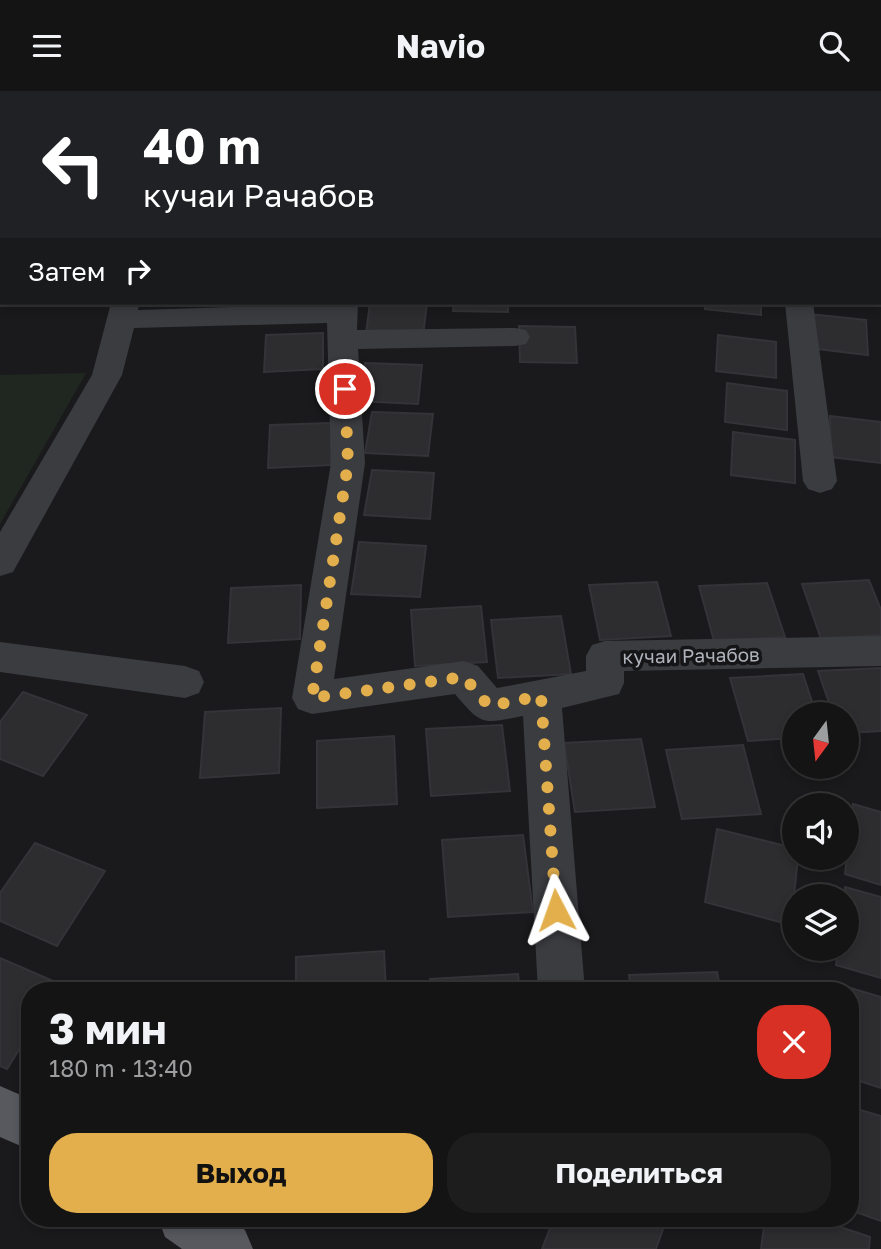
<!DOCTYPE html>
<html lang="ru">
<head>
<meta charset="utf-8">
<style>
	body { margin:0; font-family:"Golos Text",sans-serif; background:#1d1d1e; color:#f1f3f6; height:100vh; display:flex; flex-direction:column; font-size:26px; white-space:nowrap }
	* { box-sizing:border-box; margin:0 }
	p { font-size:23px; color:#9d9ea0 }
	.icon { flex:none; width:38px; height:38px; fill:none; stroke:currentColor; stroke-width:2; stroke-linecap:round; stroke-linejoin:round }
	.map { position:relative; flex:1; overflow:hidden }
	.details { position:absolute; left:21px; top:891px; width:838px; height:245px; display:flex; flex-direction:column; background:#141415; border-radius:28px; box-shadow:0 4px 10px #0003,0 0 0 2px #333334 }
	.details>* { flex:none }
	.guide { position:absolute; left:0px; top:0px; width:882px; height:214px; box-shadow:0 4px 10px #0003,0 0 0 2px #333334; background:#202124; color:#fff; overflow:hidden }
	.needle { width:46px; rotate:195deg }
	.controls { position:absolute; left:782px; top:611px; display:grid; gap:14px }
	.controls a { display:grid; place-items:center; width:77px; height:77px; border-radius:50%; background:#141415; box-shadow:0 4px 10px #0003,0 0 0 2px #333334; font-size:35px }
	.pin { position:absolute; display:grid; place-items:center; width:60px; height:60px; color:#fff; margin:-30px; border:4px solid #fff; border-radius:50%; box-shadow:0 2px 7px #0007 }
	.me { position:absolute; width:77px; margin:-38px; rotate:356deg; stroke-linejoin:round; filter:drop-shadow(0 0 5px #0008) }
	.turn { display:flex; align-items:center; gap:24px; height:147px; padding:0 28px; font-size:32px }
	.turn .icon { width:91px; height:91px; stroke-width:2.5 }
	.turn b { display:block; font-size:49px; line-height:60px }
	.then { display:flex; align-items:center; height:66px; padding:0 28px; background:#0003; gap:14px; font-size:26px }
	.round { display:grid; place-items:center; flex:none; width:74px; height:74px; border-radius:28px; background:#1d1d1e }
	.overview { display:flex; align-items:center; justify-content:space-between; height:119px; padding:0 28px }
	h1 { font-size:42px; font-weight:700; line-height:52px }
	.button { display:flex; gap:14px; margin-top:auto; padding:14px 28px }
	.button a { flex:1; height:80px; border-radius:28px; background:#e2af4c; color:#111; font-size:28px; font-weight:700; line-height:80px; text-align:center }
	.button a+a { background:#1d1d1e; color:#f1f3f6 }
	header { display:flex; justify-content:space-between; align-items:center; height:91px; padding:0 28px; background:#141415; font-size:32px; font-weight:700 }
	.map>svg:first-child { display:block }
</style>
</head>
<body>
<header><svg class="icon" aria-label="menu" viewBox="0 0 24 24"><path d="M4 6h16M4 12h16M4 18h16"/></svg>Navio<svg class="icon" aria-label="search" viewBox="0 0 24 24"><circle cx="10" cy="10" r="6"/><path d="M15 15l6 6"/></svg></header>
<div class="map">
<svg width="881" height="1158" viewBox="0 0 881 1158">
	<rect width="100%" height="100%" fill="#1a1a1c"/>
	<path fill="#202721" d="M86,282L0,433V284Z"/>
	<path fill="#2d2d30" stroke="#343438" stroke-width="2" d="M370,212H427L423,245L366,242Z
		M454,212H508V221L453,220Z
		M705,212H761V224L705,218Z
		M809,223L866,229L868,264L810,257Z
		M519,235L575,236L577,272L520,271Z
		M323,242V278L264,281L266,244Z
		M718,244L776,251V287L716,280Z
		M365,272L422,274L418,313L358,310Z
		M727,292L787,300V339L725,331Z
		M372,321L433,323L428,365L365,362Z
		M830,325L881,331V372L831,366Z
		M331,332V374L268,377L270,334Z
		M733,341L795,349V392L731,384Z
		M372,379L434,382L430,428L364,424Z
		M359,451L426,455L420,506L351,503Z
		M869,489L881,519V544L821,548L802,493Z
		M657,491L671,545L600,549L589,494Z
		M767,492L785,546L714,550L699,495Z
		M301,494L300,548L228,552L231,497Z
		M481,515L487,571L415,575L411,519Z
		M561,525L571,583L498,587L491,529Z
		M881,577V640L847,642V623H833L818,580Z
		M803,583L816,623H794V647L748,650L730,587Z
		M23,601L87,624L43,685L0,668V631Z
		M281,617L279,682L200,687L205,621Z
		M502,634L510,700L431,705L426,638Z
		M394,645L397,713L317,717V650Z
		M641,648L655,716L575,721L564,652Z
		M743,654L761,723L682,728L666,659Z
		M853,713L881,721V794L845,783Z
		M717,738L794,757V766H798L791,834L705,811Z
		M523,744L533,821L448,826L442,749Z
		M35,752L105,780L57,855L0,830V802Z
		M845,796L881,806V887L836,874L838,858H847Z
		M384,860L386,900H296V866Z
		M0,867L60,893L56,900H30V941L7,978L0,975Z
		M717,881L721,900H631L629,884Z
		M518,883L520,900H431L430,888Z
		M827,890L881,906V997L850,987V900H826Z
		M850,1016L881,1025V1130L850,1119Z
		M554,1127H667L656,1158H542Z
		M765,1127H814L870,1146L869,1158H761Z"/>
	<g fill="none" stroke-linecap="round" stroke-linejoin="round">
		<path fill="#3b3c40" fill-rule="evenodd" d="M412,0H436L411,2Z
			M566,0H590V2H566Z
			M0,40H2V55H0Z
			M880,135H881V151H880Z
			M111,212H139L138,219L358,212L357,239L515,237L526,239L530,246L526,253L515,255L358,258L365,372L334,588L464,570L478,575L497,597L586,580V565L592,554L605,550L881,545V575L624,580V592L619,603L562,617L585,900H538L523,625C482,633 482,635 455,603L312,623L298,618L292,607L331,372L327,232L134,237L122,284L13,481L0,485V441L92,284Z
			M785,212H813L837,390L832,398L820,402L808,398L803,390Z
			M0,551L185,575L199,580L204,591L199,602L185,607L0,581Z"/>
		<path fill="#58595f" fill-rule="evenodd" d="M0,995L30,1008V1059L0,1046Z
			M158,1127H228L245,1139L253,1158H182L165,1146Z"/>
	</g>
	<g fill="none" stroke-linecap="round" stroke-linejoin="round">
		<path stroke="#e2af4c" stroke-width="12" stroke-dasharray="0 21.6" d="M345,298L348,372L312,607L464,586L489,615L541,605L556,819"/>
	</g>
	<g text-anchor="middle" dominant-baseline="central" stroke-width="7" stroke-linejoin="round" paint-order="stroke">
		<g font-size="19" fill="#aeb2ba" stroke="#151517">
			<text transform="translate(691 564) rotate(-1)">кучаи Рачабов</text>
		</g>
	</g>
</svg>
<div class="controls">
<a><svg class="needle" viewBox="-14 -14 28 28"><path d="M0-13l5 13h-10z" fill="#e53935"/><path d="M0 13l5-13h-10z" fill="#9d9ea0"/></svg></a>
<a><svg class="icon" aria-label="sound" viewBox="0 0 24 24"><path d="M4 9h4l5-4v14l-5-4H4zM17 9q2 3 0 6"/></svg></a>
<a><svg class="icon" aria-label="layers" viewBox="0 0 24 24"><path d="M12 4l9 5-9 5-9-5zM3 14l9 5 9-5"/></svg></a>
</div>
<div class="pin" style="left:345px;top:298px;background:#d93025"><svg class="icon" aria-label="arrive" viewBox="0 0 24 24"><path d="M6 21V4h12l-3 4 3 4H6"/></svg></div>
<svg class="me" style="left:556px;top:819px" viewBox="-20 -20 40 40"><path d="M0-17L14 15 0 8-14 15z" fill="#e2af4c" stroke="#fff" stroke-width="4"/></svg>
<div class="guide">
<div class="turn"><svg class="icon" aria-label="left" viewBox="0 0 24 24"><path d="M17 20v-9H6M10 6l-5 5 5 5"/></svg><div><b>40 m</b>кучаи Рачабов</div></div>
<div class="then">Затем<svg class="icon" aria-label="right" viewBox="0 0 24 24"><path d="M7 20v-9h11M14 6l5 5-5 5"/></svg></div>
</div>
<section class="details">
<div class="overview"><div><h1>3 мин</h1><p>180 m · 13:40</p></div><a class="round" style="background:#d93025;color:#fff"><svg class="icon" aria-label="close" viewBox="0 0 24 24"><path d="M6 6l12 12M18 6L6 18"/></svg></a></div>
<div class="button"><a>Выход</a><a>Поделиться</a></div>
</section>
</div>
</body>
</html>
